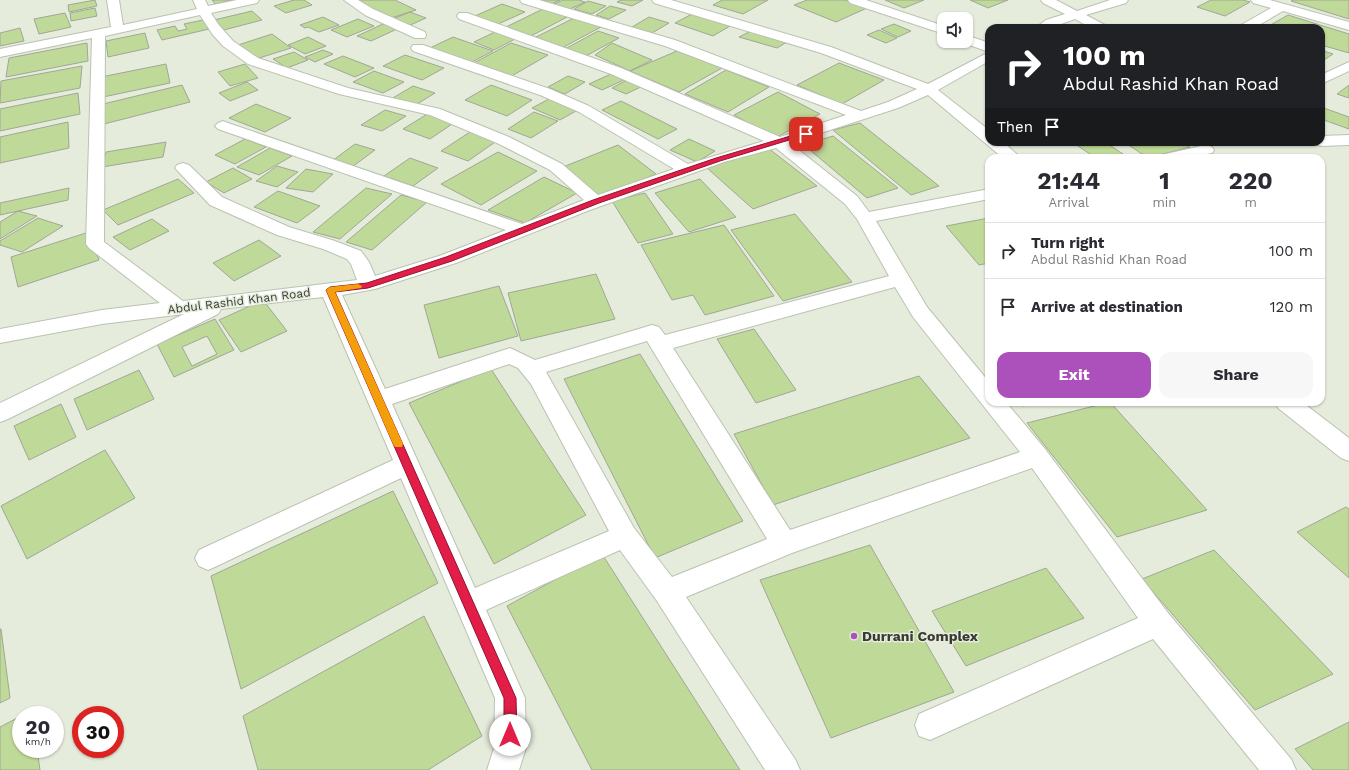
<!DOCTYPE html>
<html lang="en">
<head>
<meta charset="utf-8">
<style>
	body { margin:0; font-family:"Work Sans",sans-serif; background:#f7f7f7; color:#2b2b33; height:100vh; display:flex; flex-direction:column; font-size:15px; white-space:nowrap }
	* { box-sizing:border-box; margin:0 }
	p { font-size:13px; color:#7c7c81 }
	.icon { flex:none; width:22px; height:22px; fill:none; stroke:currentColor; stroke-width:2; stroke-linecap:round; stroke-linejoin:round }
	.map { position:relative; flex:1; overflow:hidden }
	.details { position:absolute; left:985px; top:154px; width:340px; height:252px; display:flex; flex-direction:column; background:#fff; border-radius:12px; box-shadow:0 1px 3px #0004 }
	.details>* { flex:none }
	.guide { position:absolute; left:985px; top:24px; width:340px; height:122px; border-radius:12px; box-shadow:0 1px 3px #0004; background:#202124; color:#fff; overflow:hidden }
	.controls { position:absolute; left:937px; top:12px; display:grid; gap:8px }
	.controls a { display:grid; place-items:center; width:36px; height:36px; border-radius:8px; background:#fff; box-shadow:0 1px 3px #0004; font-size:20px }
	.speed { position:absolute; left:12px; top:706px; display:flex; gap:8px; font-size:20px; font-weight:700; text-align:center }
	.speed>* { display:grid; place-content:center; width:52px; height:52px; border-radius:50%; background:#fff; box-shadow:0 1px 3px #0004; line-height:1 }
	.speed small { font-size:10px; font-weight:400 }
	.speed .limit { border:6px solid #d22; background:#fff; color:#111 }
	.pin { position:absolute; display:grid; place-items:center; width:34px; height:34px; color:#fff; margin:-17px; border-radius:8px; box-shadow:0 2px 6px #0006 }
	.me { position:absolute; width:44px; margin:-22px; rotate:0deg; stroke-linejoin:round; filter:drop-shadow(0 0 3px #0008) }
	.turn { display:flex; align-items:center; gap:14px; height:84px; padding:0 12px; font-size:18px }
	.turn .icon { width:52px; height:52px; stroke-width:2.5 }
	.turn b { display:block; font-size:28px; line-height:34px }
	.then { display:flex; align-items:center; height:38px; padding:0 12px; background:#0003; gap:8px; font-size:15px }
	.eta { display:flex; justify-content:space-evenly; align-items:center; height:68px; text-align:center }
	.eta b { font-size:24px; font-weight:700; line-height:28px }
	.button { display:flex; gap:8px; margin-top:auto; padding:8px 12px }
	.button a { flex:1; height:46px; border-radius:12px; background:#ac50bb; color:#fff; font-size:16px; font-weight:700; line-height:46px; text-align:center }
	.button a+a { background:#f7f7f7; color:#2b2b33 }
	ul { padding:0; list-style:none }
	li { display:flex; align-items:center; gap:12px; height:56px; padding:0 12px; border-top:1px solid #e1e1e2 }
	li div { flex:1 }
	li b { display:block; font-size:15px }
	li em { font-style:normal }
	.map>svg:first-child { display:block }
</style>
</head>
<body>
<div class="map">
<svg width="1349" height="770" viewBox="0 0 1349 770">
	<rect width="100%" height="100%" fill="#e5ecdb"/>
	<path fill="#bfd998" stroke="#a0a797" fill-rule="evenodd" d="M95,0L97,6L69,12L68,5Z
		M212,0H234L215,4Z
		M294,0H304L312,5L286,13L274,6Z
		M354,0H395L416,10L388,19Z
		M538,0H560L549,5Z
		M563,0H579L585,2L568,10L552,5Z
		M621,0H643L632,6L617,2Z
		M722,0H768L743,14L713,5Z
		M807,0H845L867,8L836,22L794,5Z
		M885,0H924L904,8Z
		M970,0H1008L988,8Z
		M1211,0H1243L1250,2L1225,16L1197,7Z
		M1293,0H1349V19L1291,1Z
		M588,1L606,6L592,14L574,9Z
		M502,4L525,12L498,24L475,16Z
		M610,6L626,10L609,19L596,15Z
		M95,8L97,16L71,21L70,13Z
		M545,8L569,16L531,36L506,27Z
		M252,11L262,20L224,30L214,20Z
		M410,12L426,18L406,27L390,20Z
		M65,13L71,27L39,34L34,19Z
		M692,14L730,26L713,36L675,23Z
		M1288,15L1349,34V53L1321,45V28L1267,27Z
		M323,17L339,25L319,32L308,27L305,28L300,25Z
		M649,17L669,23L652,33L632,27Z
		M574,18L601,27L560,49L532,39Z
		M358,19L374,26L347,37L331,30Z
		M203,20L209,29L162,40L157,30L175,26L178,31L187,29L184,24Z
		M383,24L397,29L371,41L357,36Z
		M894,24L911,31L898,37L881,29Z
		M20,28L24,41L0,46V33Z
		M879,30L897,38L886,43L867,35Z
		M497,31L517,38L494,50L474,42Z
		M598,31L619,38L584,57L563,50Z
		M751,31L787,42L777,48L739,37Z
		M145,33L149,48L108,57L106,41Z
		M272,34L291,48L256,59L238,45Z
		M308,37L326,46L305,54L288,45Z
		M453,37L493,51L468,64L428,49Z
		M87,43L88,61L6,77L9,58Z
		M511,43L548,55L510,77L472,64Z
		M612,43L652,60L630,71L595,55Z
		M323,50L333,54L315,62L305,57Z
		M1321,50L1333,54L1321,62Z
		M677,51L722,68L679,92L630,71Z
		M294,52L308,60L287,68L273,59Z
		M405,55L444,68L422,80L383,66Z
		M343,56L374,68L355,77L324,64Z
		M839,63L884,80L842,104L797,85Z
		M166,64L170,83L103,97L101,77Z
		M245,64L258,78L230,86L218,72Z
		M82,66L80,88L0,103L1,81Z
		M726,70L769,87L728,112L685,94Z
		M374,71L404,82L383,93L353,82Z
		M611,74L624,80L602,90L589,84Z
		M568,76L585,82L565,94L548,87Z
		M631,78L645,85L626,94L612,88Z
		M247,82L258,90L230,101L219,93Z
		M182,85L190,102L104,124L99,105Z
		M491,85L532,100L507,116L465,100Z
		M1349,85V98L1337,94Z
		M413,86L435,93L414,106L391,99Z
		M778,92L820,114L775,138L734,115Z
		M78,93L80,114L0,131V109Z
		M549,99L576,111L560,120L532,108Z
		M621,101L677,129L658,139L602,110Z
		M256,104L291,118L265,132L229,118Z
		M1321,107L1349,117V129L1321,119Z
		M385,110L406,116L382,131L361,125Z
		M534,112L558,121L531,138L508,129Z
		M429,113L455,122L430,139L403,129Z
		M68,122L69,148L0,163V137Z
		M860,123L939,186L911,195L833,130Z
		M473,130L498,140L468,161L441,151Z
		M833,136L898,188L867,198L804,145Z
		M245,139L266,147L235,164L215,155Z
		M689,139L715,151L697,162L670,150Z
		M166,142L163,157L102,167L106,152Z
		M1072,142H1105L1123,154L1110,157L1112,158H1096Z
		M1124,142H1181L1190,147L1148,158Z
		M355,144L375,150L352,167L332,161Z
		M618,145L656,174L599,197L563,167Z
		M270,148L292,156L259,175L237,167Z
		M768,148L817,186L753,209L707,168Z
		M498,152L537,171L481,205L441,184Z
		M410,158L438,168L413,186L384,176Z
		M277,166L298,172L277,187L256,181Z
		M233,168L252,179L224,193L206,182Z
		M306,169L333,174L313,192L286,188Z
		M544,177L577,193L525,223L488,210Z
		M178,179L194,193L118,225L103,210Z
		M700,179L736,217L689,232L655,193Z
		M69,188L68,200L0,215V203Z
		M366,188L392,194L340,239L313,232Z
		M278,191L320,206L297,223L254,207Z
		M645,193L673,234L638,243L612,201Z
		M401,195L427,202L372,250L346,242Z
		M18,211L37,216L0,239V222Z
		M795,214L852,282L783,301L731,230Z
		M38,218L63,226L22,252L0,245V241Z
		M989,218V263L979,265L946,226Z
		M152,219L169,231L130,250L113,237Z
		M724,225L774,296L705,315L693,295L672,300L641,245Z
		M89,232L99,260L18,287L11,257Z
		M259,240L281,256L234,281L213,263Z
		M596,274L615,319L521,341L508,293Z
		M499,286L518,336L439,358L424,305Z
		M263,300L287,331L241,352L219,320Z
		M215,319L234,350L174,377L157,344ZM207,336L217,354L192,366L182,347Z
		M754,329L796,390L756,403L717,339Z
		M640,354L743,521L655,558L564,379Z
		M491,369L586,515L494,564L409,403Z
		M139,370L154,399L87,430L74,399Z
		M919,376L970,438L773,505L734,434Z
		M1020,402H1042L1023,406Z
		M1110,402L1207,510L1117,537L1027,423Z
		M61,404L76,437L29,460L14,426Z
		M105,450L135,498L27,559L1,506Z
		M393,491L438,583L241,689L211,576Z
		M1346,507L1349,509V578L1297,532Z
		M870,545L954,692L831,738L760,580Z
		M1214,550L1333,674L1255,710L1142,579Z
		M602,554L740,770H592L507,606Z
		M1046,568L1084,618L966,666L932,611Z
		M424,616L482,736L428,770H258L243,716Z
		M0,629H1L10,698L0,703Z
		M21,716V749H37L40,770H0V727Z
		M1349,722V770H1313L1295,749Z"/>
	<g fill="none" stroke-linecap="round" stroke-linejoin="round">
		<g stroke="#bac2b1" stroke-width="2">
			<path id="minor" d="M107,0H119L123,25L197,9L193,0H205L208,6L237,0H259L257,3L211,13L218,24L233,41L258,58L348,88L440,109L509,137L562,164L598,195L674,169L579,112L540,95L413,51L411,48L413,45H423L550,89L589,106L688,164L764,141L611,74L459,19L457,16L459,13H467L621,68L780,137L846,115L665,46L522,3L520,0H539L675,40L861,111L888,102L917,89L821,53L654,3L652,0H671L831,47L928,84L989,52V61L938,90L989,130V142H1003L1021,158H1003L928,95L898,108L790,143L857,196L869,212L989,189V199L876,221L927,307L989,382V402H1006L1045,449L1168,613L1291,759L1296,770H1259L1153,639L930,740L919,736L915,725L919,714L1138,618L1032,468L792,553L686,597L795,759L800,770H765L657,601L620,550L486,610L525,698L526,748L519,770H487L494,748L495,698L401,478L217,566L208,570L199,566L195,558L199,550L393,460L323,297L221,309L218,314L8,419L0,422V403L184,314L102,324L0,343V329L102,310L160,303L89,248L86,244L92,38L0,57V49L111,27ZM200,15L213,35L223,46L248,64L339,94L430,115L497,143L550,170L584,200L522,224L228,123L223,121L218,123L215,126L218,129L506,230L442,255L375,276L369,262L361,251L335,241L289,227L222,197L189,165L183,163L177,165L175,168L210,205L277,235L323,249L347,259L351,264L357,280L183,301L104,242L105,36ZM776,148L845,204L857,219L889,276L665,335L659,327L652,325L535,360L510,348L385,389L342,295L375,289L456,263L590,210L724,162ZM895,287L913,317L1020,452L790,530L673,348ZM647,341L767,539L672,577L634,528L546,372ZM509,364L518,368L531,384L609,531L475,588L392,404Z
				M344,0H358L373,9L425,32L426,35L425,38H415L365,15Z
				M848,0H866L944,26V34L850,3Z
				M1041,0H1056L1077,11L1110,0H1128L1126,3L1086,15L1105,25L1107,28H1091L1075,19L1050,28H1035L1046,20L1065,14L1043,3Z
				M1251,0H1270L1349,22V30L1283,11L1254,28H1239L1241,25L1271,8L1253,3Z
				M966,35L989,43V52L961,42L966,41Z
				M1349,62V71L1321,84V75Z
				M1349,135V145L1321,146L1315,144L1314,142H1321V136Z
				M1206,145L1212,147L1214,150L1212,153L1190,158H1159L1161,155Z
				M1275,402H1302L1349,438V461L1341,458L1278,408Z"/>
		</g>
		<use href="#minor" fill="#fff" fill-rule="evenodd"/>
	</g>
	<path fill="#e11d48" stroke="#92132f" d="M804,132L809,134L720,161L599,203L452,261L368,288L335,292L516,698L517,735L515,740L510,742L506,740L504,735V698L326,290L330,287L367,283L446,257L593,200L716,158Z"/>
	<path fill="#f59e0b" d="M358,284L362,286L361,288L335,292L403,444L402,447H395L393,444L326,290L330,287Z"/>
	<circle fill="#ac50bb" stroke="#e5ecdb" stroke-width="1.5" cx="854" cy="636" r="4"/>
	<g text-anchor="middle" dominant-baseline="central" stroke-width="3" stroke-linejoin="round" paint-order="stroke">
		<g font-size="12" fill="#383b34" stroke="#e5ecdb">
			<text transform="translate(239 301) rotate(-7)">Abdul Rashid Khan Road</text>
		</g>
		<g font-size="14" font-weight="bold" fill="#383b34" stroke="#e5ecdb" text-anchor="start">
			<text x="862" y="636">Durrani Complex</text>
		</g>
	</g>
</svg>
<div class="controls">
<a><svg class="icon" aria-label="sound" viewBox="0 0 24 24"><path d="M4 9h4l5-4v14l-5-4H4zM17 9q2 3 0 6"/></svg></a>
</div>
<div class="speed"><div>20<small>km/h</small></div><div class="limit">30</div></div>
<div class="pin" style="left:806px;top:134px;background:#d93025"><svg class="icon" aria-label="arrive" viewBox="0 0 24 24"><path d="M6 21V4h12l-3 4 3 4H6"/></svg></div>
<svg class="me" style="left:510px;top:735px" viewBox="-20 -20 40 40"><circle r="19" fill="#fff"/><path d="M0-13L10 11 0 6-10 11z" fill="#e11d48"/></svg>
<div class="guide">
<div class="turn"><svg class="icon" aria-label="right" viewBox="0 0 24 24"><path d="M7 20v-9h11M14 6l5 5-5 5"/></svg><div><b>100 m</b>Abdul Rashid Khan Road</div></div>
<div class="then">Then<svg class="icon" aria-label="arrive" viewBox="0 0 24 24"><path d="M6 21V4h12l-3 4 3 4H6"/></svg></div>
</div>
<section class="details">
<div class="eta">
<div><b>21:44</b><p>Arrival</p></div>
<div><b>1</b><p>min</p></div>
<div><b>220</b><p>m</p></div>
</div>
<ul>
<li><svg class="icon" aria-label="right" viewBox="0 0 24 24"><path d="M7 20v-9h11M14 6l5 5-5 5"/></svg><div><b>Turn right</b><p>Abdul Rashid Khan Road</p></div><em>100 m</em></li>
<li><svg class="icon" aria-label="arrive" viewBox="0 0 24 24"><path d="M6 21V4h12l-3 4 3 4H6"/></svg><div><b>Arrive at destination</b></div><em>120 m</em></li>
</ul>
<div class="button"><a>Exit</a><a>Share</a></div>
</section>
</div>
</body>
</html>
